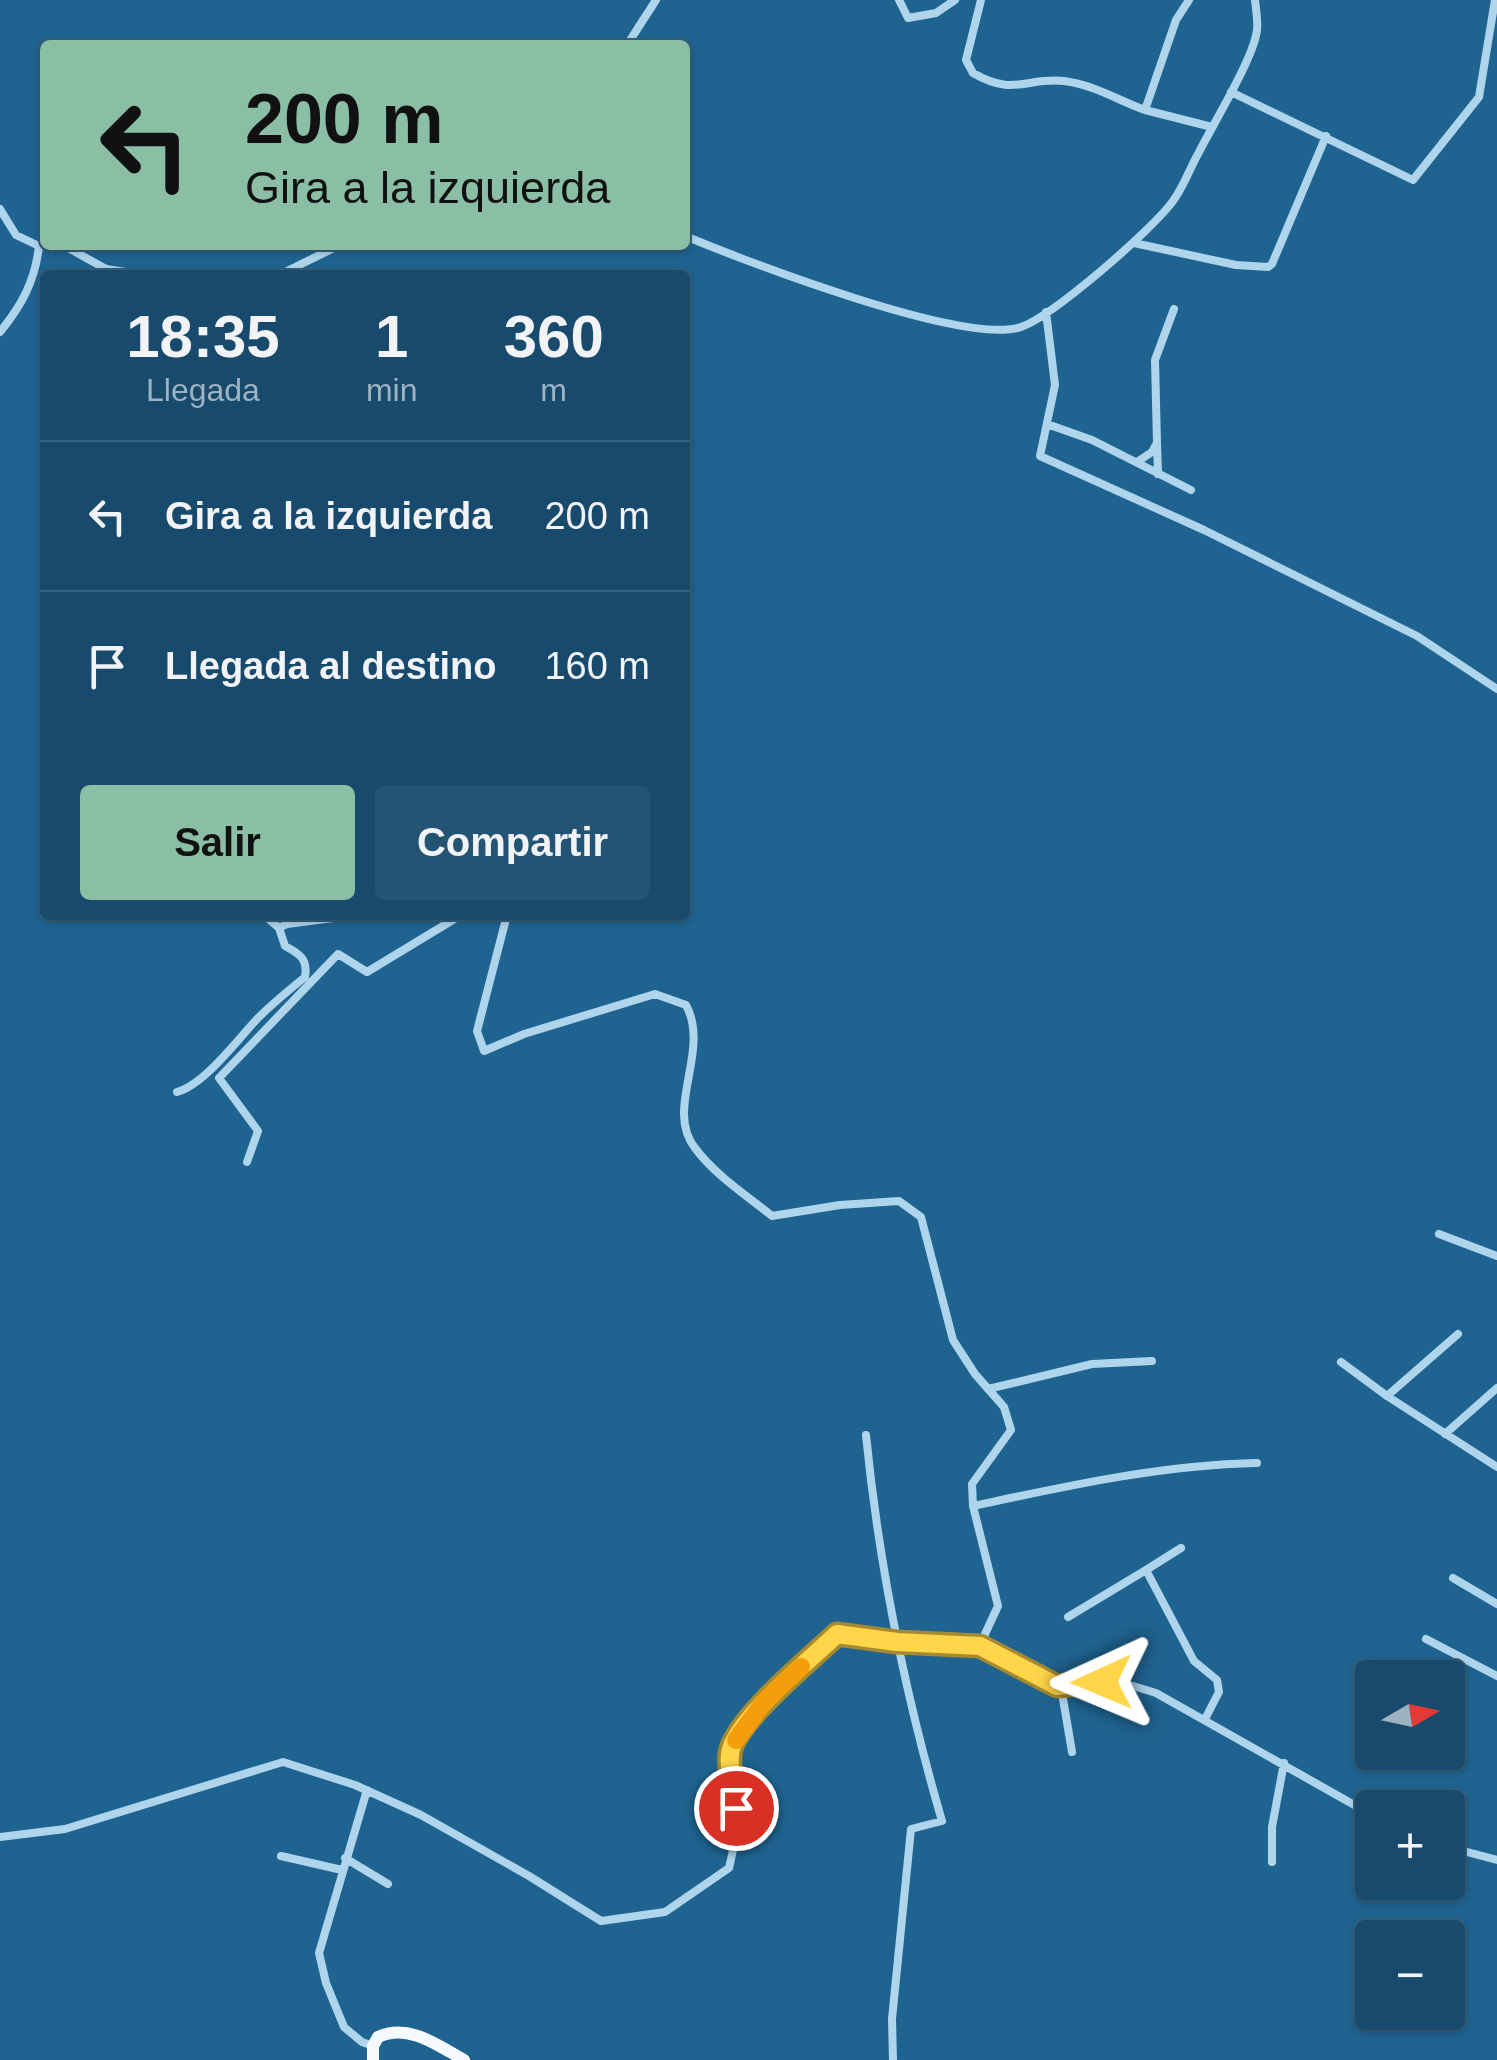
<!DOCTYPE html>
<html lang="es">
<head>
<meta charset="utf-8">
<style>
	body { margin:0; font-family:Arial,sans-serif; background:#245474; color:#f1f3f6; height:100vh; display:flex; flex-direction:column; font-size:38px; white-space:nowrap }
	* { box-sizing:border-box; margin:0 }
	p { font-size:32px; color:#9eb3c2 }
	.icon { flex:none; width:55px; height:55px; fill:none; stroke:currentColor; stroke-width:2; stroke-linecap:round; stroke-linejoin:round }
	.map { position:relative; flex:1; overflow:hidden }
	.sheet { position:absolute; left:40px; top:270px; width:650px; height:650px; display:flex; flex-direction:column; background:#174a6c; border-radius:10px; box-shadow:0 2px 8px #0004,0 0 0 2px #36627f }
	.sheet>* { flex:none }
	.top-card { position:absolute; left:40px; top:40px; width:650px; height:210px; border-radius:10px; box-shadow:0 2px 8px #0004,0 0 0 2px #36627f; background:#8abfa5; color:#111; overflow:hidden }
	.needle { width:65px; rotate:81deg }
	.controls { position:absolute; left:1355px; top:1660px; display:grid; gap:20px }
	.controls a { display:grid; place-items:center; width:110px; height:110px; border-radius:10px; background:#174a6c; box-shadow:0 2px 8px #0004,0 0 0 2px #36627f; font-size:50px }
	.pin { position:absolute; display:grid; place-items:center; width:85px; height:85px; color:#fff; margin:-42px; border:5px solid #fff; border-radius:50%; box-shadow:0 2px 10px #0007 }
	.me { position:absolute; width:110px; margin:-55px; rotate:269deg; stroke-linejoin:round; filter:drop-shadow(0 0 8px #0008) }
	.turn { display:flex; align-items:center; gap:35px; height:210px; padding:0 40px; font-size:45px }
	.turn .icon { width:130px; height:130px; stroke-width:2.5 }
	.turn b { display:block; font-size:70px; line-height:85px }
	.eta { display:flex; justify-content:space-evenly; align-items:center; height:170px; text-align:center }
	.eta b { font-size:60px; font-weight:800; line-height:70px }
	.cta { display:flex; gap:20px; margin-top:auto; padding:20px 40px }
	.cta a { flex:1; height:115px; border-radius:10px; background:#8abfa5; color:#111; font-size:40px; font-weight:800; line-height:115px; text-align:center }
	.cta a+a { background:#245474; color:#f1f3f6 }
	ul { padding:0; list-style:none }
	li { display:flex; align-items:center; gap:30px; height:150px; padding:0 40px; border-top:2px solid #36627f }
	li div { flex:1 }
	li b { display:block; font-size:38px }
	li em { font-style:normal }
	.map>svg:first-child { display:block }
</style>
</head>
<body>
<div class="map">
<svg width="1497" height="2060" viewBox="0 0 1497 2060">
	<rect width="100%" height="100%" fill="#1f6390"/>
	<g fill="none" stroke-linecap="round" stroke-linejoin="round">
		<path stroke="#afd5ed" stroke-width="8" d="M899,0L908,18L936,13L955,0
			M981,0L966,60L973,73C1014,97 1026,77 1064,81C1095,85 1117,100 1145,110
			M1189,0L1176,20L1145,110L1212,127
			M627,45L656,0
			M1231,92L1413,180L1479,97L1495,0
			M0,209L16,235L39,246L45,243
			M685,236C746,261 964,346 1021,327C1053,316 1152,230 1173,201C1184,186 1189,170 1198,154C1212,126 1254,58 1257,30C1258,21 1256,9 1255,0
			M1134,243L1236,265L1268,267L1272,264L1326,136
			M63,245L106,269L145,275
			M263,275L283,273L340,245
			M1046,312L1055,385L1040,456L1204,530L1417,636L1497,689
			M0,332C22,305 35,281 39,246
			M1047,424L1092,440L1191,490
			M1157,443L1158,474
			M1137,462L1152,452L1157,443L1155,360L1174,309
			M264,915L279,928
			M507,915L477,1031L484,1051L524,1034L655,994L686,1005C711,1051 664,1109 695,1148C715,1175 746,1195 772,1216L840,1205L899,1201L921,1217L953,1340L975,1374L1004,1407L1011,1430L972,1484L973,1506L998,1606L979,1647
			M177,1092C205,1084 238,1039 258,1018C273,1003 289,990 305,977C308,959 300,954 285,946L279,928L287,924L356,915
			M247,1162L258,1131L219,1078L338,954L367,972L461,915
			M1439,1234L1497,1256
			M1341,1362L1387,1396L1497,1467
			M988,1389L1092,1364L1152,1361
			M1387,1396L1458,1334
			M1445,1434L1497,1388
			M866,1435C879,1566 905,1694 942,1821L911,1829L892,2019L893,2060
			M973,1506C1067,1486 1160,1465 1257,1463
			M1181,1548L1146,1570L1194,1661L1217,1680L1219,1692L1205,1719
			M1453,1578L1497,1604
			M1068,1617L1146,1570
			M1426,1639L1497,1676
			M1061,1687L1072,1752
			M367,1790L319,1953L326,1983L344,2027L362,2042L373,2046
			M0,1837L65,1829L283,1762L355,1785L421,1815L529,1876L601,1921L665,1912L729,1868C734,1848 738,1828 736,1807C735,1790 728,1770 730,1753C733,1722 812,1657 837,1634L897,1643L979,1647L1057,1686L1117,1681L1156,1693L1372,1815
			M1448,1847L1497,1860
			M281,1856L342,1870
			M345,1858L388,1884
			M1272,1862V1827L1284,1763"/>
		<path stroke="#f5faff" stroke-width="12" d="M373,2060V2046L378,2037C409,2023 437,2045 464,2060"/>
	</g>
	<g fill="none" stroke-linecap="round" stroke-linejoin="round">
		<g stroke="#a68a30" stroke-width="25">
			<path id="route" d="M736,1808C734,1791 728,1771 730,1754C733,1722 813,1657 837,1634L897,1642L980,1646L1057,1686L1102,1682"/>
		</g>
		<use href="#route" stroke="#ffd54a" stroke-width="18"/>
		<path stroke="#f59e0b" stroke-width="18" d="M736,1740L764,1702L801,1667"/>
	</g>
</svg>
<div class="controls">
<a><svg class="needle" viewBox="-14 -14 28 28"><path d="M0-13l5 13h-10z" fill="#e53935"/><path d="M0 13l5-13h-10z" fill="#9eb3c2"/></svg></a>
<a>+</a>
<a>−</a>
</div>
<div class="pin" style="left:736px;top:1808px;background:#d93025"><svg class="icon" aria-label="arrive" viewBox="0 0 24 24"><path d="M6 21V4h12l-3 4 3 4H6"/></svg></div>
<svg class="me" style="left:1102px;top:1682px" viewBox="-20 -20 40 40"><path d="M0-17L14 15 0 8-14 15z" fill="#ffd54a" stroke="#fff" stroke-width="4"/></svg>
<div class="top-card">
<div class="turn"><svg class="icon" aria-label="left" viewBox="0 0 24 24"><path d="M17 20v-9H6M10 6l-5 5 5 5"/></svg><div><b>200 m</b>Gira a la izquierda</div></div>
</div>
<section class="sheet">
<div class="eta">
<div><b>18:35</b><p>Llegada</p></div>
<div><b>1</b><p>min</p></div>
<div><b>360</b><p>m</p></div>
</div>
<ul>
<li><svg class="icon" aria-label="left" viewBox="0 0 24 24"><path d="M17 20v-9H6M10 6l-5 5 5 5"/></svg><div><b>Gira a la izquierda</b></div><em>200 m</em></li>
<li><svg class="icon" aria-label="arrive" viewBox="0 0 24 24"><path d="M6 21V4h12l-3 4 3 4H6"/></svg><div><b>Llegada al destino</b></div><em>160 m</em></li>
</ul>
<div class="cta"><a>Salir</a><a>Compartir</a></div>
</section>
</div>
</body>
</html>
